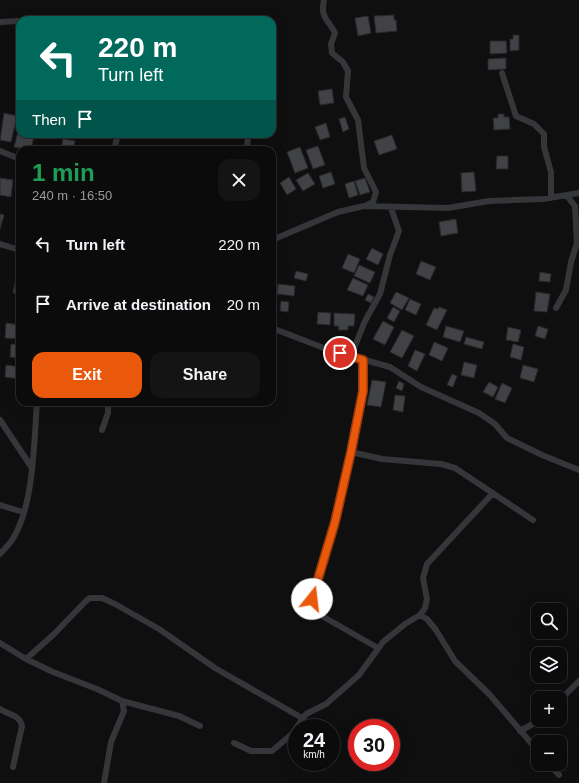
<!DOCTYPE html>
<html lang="en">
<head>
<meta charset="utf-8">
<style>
	body { margin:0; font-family:Helvetica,sans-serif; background:#141415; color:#f1f3f6; height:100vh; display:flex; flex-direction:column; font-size:15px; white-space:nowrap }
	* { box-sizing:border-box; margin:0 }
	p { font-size:13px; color:#9a9b9d }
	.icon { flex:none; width:22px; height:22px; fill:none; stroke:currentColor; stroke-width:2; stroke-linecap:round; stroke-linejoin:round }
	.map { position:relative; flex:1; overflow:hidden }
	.side { position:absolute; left:16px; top:146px; width:260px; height:260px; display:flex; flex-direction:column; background:#0b0b0c; border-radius:12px; box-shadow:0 4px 16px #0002,0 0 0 1px #2b2b2d }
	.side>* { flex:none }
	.top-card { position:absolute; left:16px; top:16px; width:260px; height:122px; border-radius:12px; box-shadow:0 4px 16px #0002,0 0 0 1px #2b2b2d; background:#00695c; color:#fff; overflow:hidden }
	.tools { position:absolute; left:531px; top:603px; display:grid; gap:8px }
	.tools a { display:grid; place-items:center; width:36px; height:36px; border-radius:8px; background:#0b0b0c; box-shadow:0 4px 16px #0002,0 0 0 1px #2b2b2d; font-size:20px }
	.speed { position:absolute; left:288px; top:719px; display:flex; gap:8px; font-size:20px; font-weight:700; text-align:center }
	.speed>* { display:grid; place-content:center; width:52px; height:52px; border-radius:50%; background:#0b0b0c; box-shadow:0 4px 16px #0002,0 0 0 1px #2b2b2d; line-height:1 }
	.speed small { font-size:10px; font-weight:400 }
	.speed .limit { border:6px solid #d22; background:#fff; color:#111 }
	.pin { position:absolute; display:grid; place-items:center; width:34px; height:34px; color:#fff; margin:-17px; border:2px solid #fff; border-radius:50%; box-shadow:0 1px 4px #0007 }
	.me { position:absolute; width:44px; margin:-22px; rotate:16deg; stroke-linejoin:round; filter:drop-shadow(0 0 3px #0008) }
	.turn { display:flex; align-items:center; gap:14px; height:84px; padding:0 16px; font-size:18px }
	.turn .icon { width:52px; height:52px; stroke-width:2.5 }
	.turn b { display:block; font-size:28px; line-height:34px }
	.then { display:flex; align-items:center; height:38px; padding:0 16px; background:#0003; gap:8px; font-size:15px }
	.round { display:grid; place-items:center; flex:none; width:42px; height:42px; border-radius:12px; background:#141415 }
	.headline { display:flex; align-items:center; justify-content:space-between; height:68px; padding:0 16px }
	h1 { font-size:24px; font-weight:700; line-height:30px; color:#1e9e55 }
	.cta { display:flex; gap:8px; margin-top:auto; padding:8px 16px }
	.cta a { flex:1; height:46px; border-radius:12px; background:#ea580c; color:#fff; font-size:16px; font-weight:700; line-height:46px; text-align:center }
	.cta a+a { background:#141415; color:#f1f3f6 }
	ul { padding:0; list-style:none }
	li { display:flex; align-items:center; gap:12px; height:60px; padding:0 16px }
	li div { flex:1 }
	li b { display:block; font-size:15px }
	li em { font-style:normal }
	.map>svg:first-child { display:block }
</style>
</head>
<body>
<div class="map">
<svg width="579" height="783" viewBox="0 0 579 783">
	<rect width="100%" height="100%" fill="#0f0f10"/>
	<path fill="#414245" stroke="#29292c" d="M394,15V20H396L397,31L376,33L374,16Z
		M368,16L371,33L358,36L355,18Z
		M513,35H519V50L510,51V39H513Z
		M490,41H506L507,53L490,54Z
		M506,58V69L488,70V59Z
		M332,89L334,103L320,105L318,91Z
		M4,113L17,116L11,142L0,140Z
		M498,114H504V117H509L510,129L494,130L493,118H498Z
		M345,117L349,129L343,132L339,119Z
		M326,123L330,137L320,140L315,127Z
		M18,132L34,136L31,150L14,147Z
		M152,134H166V138Z
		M392,135L397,149L379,155L374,141Z
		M63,139L75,141L73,150H61Z
		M318,146L325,165L313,169L306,150Z
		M300,147L308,168L295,173L287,152Z
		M497,156H508V169H496Z
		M331,172L335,184L323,188L319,176Z
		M474,172L476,191L462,192L461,173Z
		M308,173L315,184L303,191L296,180Z
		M289,177L296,189L287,195L280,183Z
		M0,178L13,180L11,197L0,195Z
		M365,178L370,192L360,195L355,181Z
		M354,181L358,195L349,198L345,184Z
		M0,214L4,215L0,229Z
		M456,219L458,233L441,236L439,222Z
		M372,248L383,254L378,265L366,259Z
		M348,254L360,259L354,273L342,268Z
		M272,255H275V274H272Z
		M421,261L436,267L430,280L416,274Z
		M19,262H20V300L15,299L16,293H13Z
		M359,265L375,272L370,283L354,276Z
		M296,271L308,274L306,281L294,278Z
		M540,272L551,274L550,282L539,281Z
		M353,278L368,285L363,296L347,290Z
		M278,284L295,286L294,296L277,294Z
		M396,292L409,298L402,310L390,303Z
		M536,292L550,294L547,312L534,311Z
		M368,294L374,297L371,303L365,300Z
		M410,299L421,304L416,315L405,310Z
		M281,301L289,302L288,312L280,311Z
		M393,307L400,311L394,322L387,318Z
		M439,307L447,310L437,330L426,325L434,308L438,309Z
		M318,312L331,313L330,325L317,324Z
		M334,313L355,314L354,326H348V330H338L339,326H334Z
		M383,321L394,327L385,345L373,339Z
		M6,323L20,325V339L5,338Z
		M446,326L464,331L460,342L443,337Z
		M538,326L548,329L545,339L535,336Z
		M508,327L521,330L518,342L506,340Z
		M402,330L414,336L402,358L390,352Z
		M466,337L484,342L482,349L464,344Z
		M434,342L448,348L442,361L429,355Z
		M11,344L20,345V358L10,357Z
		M513,344L524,347L521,360L510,357Z
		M415,350L425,354L417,371L408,366Z
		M464,362L477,365L474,378L461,375Z
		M6,365L20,367V379L5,377Z
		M523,365L538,369L534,382L520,378Z
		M452,374L457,376L453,387L447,385Z
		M372,380L386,382L381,407L367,405Z
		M399,381L404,384L402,391L396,388Z
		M489,382L498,387L493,397L483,392Z
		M502,383L512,388L505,403L495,399Z
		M395,395L405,396L403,412L393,410Z"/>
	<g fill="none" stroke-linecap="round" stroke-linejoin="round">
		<path stroke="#353639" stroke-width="6" d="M324,0C320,18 328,19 335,33L331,44L332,53L343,62L348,71L346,97L358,120L364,168L376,192L373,202L367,205
			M0,22L18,21
			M502,73L516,116L534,124L544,134V147L551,172V198
			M114,150L118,134
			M247,150L248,134
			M0,151L20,159
			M272,240L338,212L364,206L448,208L489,201L543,199L579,193
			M0,244L20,250
			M556,308L566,290L571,262L577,243L575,206L567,196
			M272,328L329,350L390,367L421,387L479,413L495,424L507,438L542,455L579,470
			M351,356L365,321L380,294L390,255L399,231L391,208
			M363,360V391L351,452L335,522L312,599L315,612L378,648
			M0,420L32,468
			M102,430L108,413V402
			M351,452L382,459L441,464L455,468L533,520
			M0,505L23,512
			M0,554C4,549 9,545 12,540C34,507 34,441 37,402
			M420,615L427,619L436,630L455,661L490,695L538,751
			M0,643L26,659L53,672L97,689L122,701L179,716L200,726
			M26,659L53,635L86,601L90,598H102L115,604L159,629L215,668L302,718
			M560,700L579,681
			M0,709C9,715 20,715 22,726L13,767
			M520,731L540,720
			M234,743L251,751H272L292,734L306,714L326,704L359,675L383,642L405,624L420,615L425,608L427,599L423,578L427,564L493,493
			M549,764L559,775
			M104,783L111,742L124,711L122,701"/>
	</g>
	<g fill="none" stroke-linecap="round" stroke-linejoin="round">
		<g stroke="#983908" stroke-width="10">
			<path id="route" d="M312,599L335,522L351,452L363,391V360L340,353"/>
		</g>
		<use href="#route" stroke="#ea580c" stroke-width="7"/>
	</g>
</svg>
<div class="tools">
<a><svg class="icon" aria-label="search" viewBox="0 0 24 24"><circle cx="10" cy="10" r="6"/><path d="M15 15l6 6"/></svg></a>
<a><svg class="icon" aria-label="layers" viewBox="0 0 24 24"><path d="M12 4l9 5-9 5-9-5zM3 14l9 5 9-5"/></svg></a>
<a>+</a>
<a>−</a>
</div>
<div class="speed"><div>24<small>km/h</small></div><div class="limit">30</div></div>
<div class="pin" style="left:340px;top:353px;background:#d93025"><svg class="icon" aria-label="arrive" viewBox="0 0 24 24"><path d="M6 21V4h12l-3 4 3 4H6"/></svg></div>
<svg class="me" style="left:312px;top:599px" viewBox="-20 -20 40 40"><circle r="19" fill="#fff"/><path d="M0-13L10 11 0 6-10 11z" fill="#ea580c"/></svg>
<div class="top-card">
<div class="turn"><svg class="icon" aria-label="left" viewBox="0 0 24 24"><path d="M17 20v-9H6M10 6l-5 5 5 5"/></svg><div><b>220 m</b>Turn left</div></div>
<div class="then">Then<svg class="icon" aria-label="arrive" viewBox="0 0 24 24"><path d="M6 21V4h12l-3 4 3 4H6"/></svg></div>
</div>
<section class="side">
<div class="headline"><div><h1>1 min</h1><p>240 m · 16:50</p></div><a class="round"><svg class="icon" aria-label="close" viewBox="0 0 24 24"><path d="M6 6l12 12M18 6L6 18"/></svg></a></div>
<ul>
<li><svg class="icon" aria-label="left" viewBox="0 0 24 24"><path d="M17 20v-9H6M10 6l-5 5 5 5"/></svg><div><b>Turn left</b></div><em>220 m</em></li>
<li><svg class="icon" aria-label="arrive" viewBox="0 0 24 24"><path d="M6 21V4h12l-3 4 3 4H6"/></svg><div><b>Arrive at destination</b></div><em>20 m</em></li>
</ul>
<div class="cta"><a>Exit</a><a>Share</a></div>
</section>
</div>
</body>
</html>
